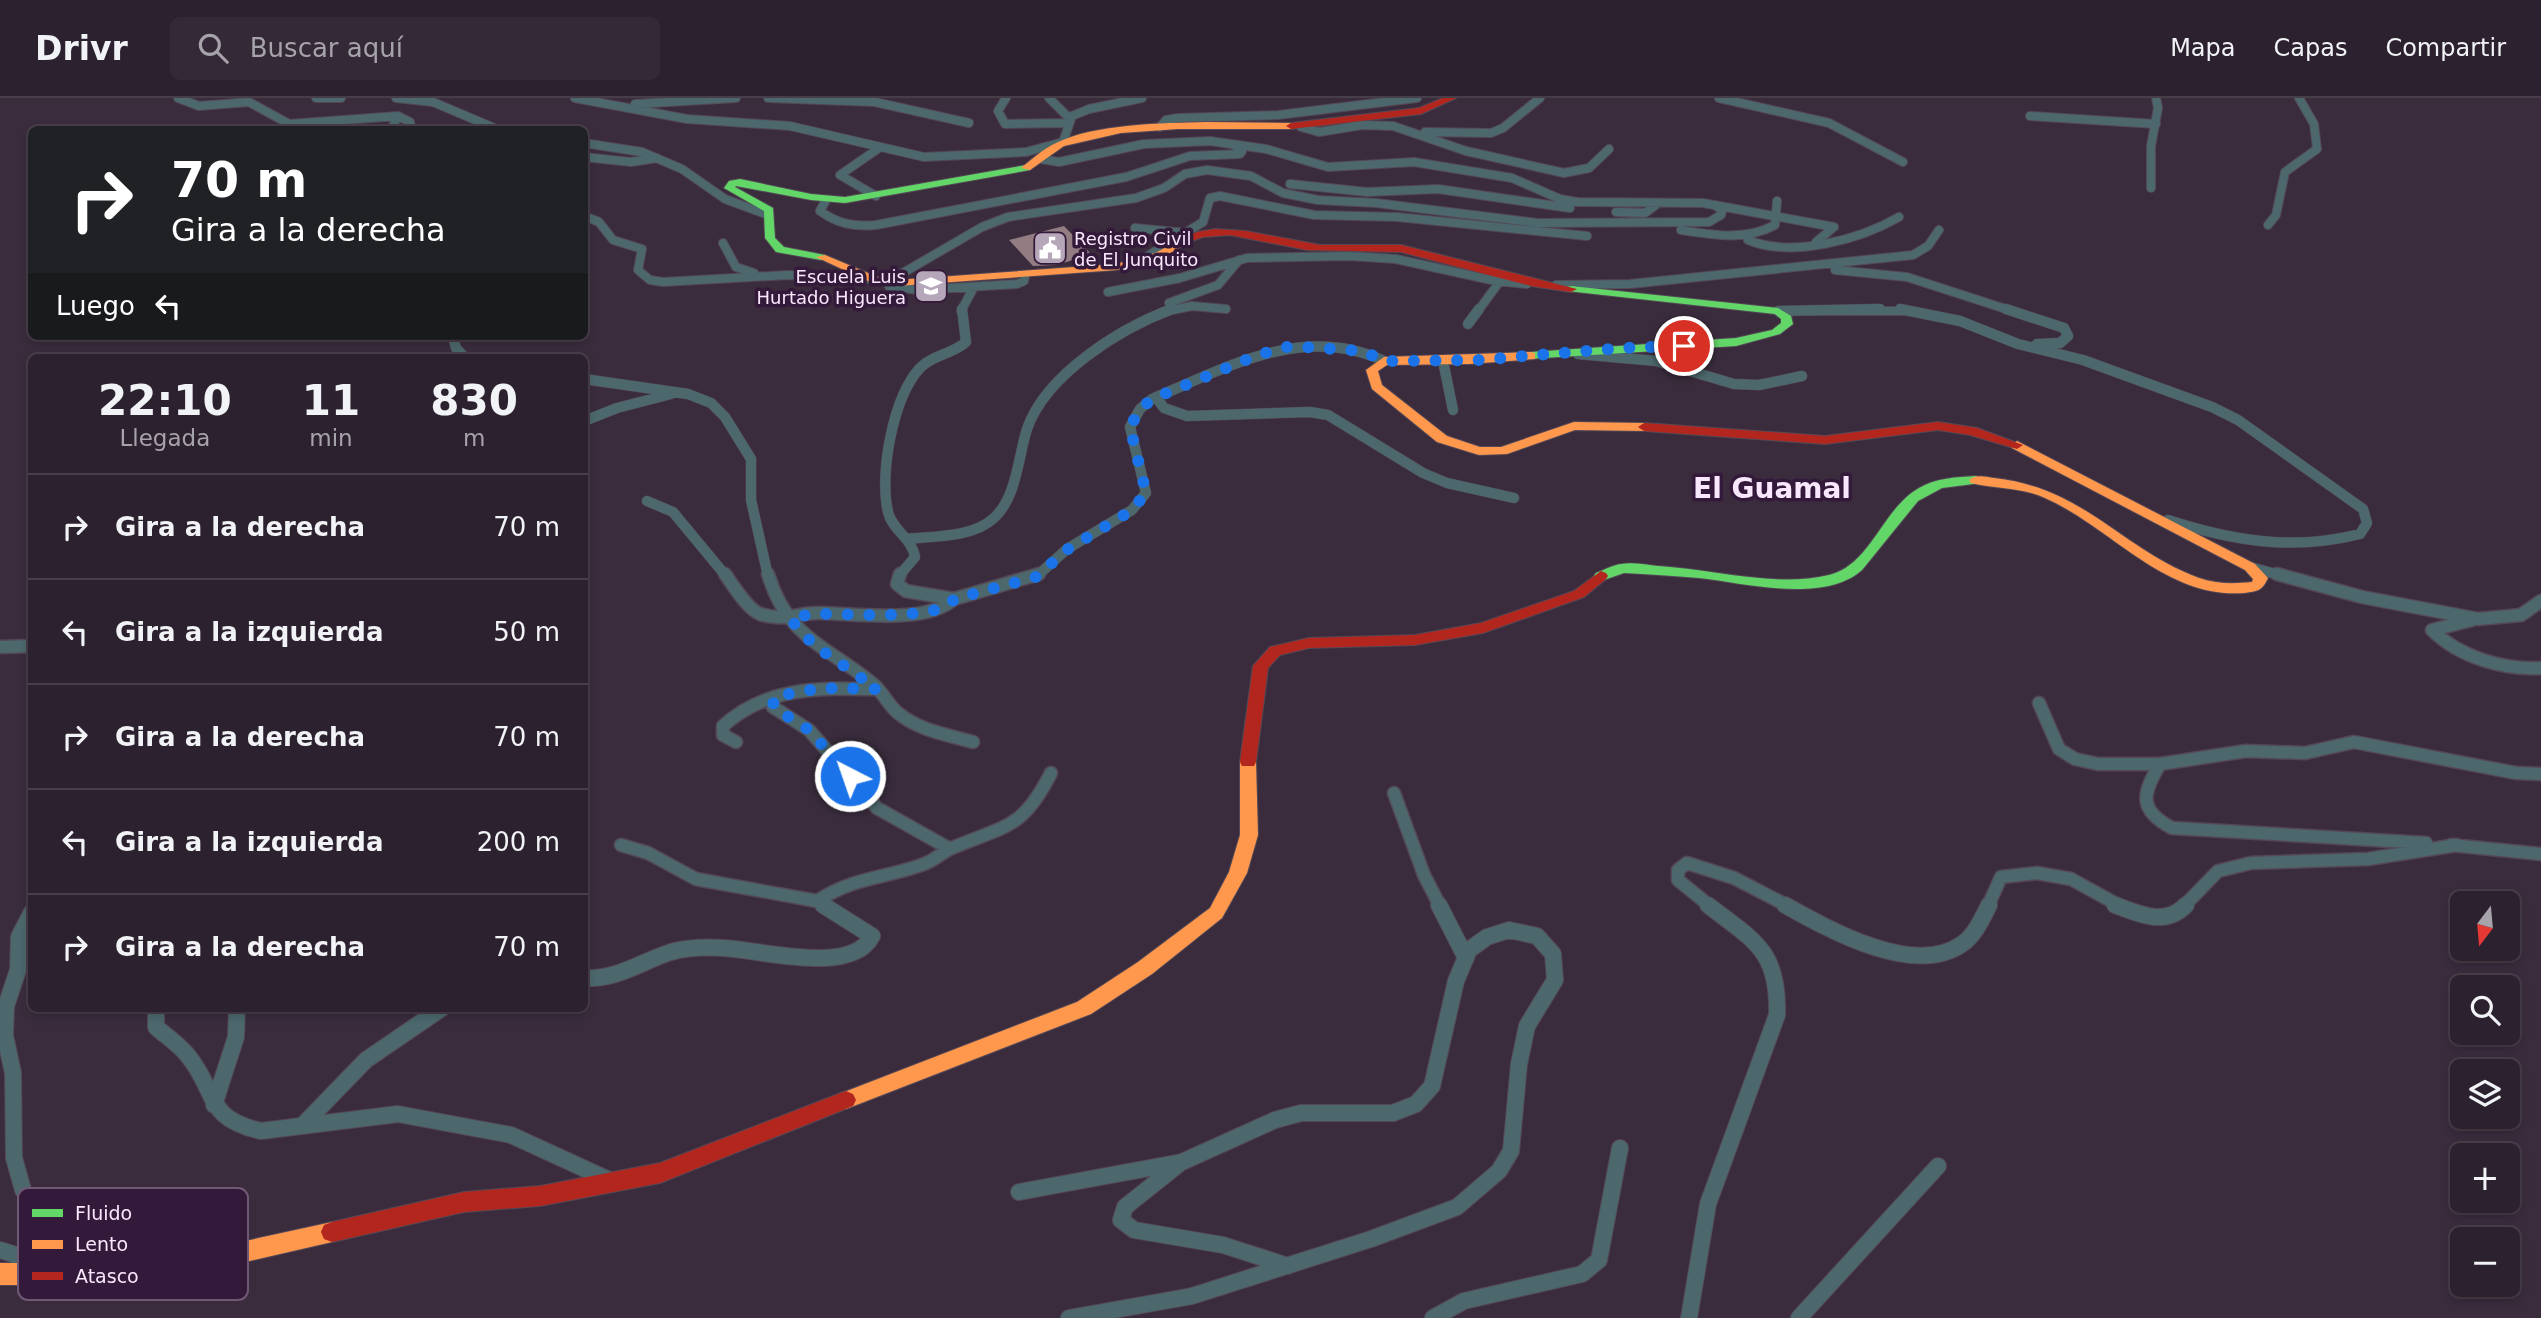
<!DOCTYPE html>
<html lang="es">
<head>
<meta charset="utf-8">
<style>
	body { margin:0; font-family:"DejaVu Sans",sans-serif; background:#342936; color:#f1f3f6; height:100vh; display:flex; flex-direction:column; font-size:26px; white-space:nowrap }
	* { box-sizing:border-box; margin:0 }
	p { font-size:23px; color:#a6a3aa }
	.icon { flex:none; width:38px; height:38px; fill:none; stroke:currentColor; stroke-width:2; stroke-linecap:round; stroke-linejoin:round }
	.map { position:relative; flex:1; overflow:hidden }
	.side { position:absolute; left:28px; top:256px; width:560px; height:658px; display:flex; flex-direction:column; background:#2c212e; border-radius:10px; box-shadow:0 4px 10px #0003,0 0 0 2px #483e4a }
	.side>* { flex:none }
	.guide { position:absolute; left:28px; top:28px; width:560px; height:214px; border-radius:10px; box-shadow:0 4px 10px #0003,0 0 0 2px #483e4a; background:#202124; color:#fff; overflow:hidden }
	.needle { width:46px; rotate:196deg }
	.tools { position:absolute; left:2450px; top:793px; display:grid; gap:14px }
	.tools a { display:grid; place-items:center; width:70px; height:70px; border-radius:10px; background:#2c212e; box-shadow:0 4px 10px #0003,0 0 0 2px #483e4a; font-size:35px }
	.pin { position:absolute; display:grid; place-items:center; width:60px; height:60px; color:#fff; margin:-30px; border:4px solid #fff; border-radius:50%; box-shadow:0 2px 7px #0007 }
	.me { position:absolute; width:77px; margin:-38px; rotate:319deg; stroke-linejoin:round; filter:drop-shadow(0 0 5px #0008) }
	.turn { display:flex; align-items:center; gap:24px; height:147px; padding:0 28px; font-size:32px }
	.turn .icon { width:91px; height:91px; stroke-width:2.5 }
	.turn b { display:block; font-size:49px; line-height:60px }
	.then { display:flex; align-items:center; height:66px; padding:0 28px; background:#0003; gap:14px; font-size:26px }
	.eta { display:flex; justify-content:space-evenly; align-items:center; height:119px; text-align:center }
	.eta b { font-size:42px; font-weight:800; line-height:49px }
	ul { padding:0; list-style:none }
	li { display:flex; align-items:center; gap:21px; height:105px; padding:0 28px; border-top:2px solid #483e4a }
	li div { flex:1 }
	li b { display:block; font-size:26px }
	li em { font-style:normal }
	header { display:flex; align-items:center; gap:42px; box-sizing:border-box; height:98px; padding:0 35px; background:#2c212e; border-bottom:2px solid #483e4a }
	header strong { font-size:33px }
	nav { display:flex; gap:38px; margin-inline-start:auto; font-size:24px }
	.search { width:490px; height:63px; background:#342936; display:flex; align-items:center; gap:18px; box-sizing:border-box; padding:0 24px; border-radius:10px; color:#a6a3aa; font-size:26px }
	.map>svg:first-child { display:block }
</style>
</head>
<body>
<header>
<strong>Drivr</strong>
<div class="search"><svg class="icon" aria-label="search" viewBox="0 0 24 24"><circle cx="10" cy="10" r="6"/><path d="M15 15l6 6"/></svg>Buscar aquí</div>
<nav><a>Mapa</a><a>Capas</a><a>Compartir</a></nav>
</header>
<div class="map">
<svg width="2541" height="1220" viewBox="0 0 2541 1220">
	<rect width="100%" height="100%" fill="#3a2c3d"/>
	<path fill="#947c83" d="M1064,128L1092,157L1055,167L1033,168L1009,142Z"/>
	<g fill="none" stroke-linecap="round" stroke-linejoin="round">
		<g stroke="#544856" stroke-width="10">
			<path id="street-far3" d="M178,0L199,8L249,4L289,26L398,18L410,24L412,32
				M316,0H341
				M396,0L433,4L499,32
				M575,0L687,21L790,28L924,59L1026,54L1063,44L1072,18L1089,11L1142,0
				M768,0L875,4L969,25
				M1006,0L998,13L1005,26L1068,25
				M1049,0L1070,21
				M1719,0L1829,25L1903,64
				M635,6L736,0
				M2030,18L2156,26
				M1160,29L1166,22L1178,20L1278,17L1417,0
				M1301,29L1319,34L1362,27L1393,28L1466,53L1564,75L1589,70L1609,51
				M391,32L398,18
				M1425,34L1491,35L1503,30L1540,0
				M584,45L642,54L682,71L725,101L768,117
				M584,59L631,64L657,60
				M1041,61L1059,64L1144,46L1210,43L1266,51L1328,69L1414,64L1512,80L1560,101L1577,104L1703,105L1834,129L1816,144
				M1290,86L1367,94L1438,91L1570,110
				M2151,90V48L2158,10L2156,0
				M876,98L840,77L879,50
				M826,102L820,113C838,126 854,129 876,127L1126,79L1190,58L1240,56L1242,53L1234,47
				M1616,114L1645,115L1657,106
				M584,118L599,124L613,142L642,151L638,172L650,182L663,184L788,177L872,181
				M2268,127L2276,117L2285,74L2317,51L2314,26L2299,0
				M1135,130L1186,135
				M1681,132C1712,137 1746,143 1775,127L1777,103
				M1749,136L1748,142C1792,160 1859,142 1899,119
				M723,145L736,169L754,175
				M1141,162L1203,124L1210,100L1220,98L1314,117L1397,119L1587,138
				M1835,172L1907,179L2012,213
				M1025,178L1024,183L1017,186L918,192L889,188V183L982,129L1008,119L1136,100L1164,90L1185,76L1207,72L1251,78L1283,95L1318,102L1376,105L1538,125L1709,124L1721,117L1722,113L1715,107
				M1556,187L1630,186L1913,157L1928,148L1939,132
				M1108,194L1180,180L1247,160L1349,158L1396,161L1496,183L1527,186
				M1169,205L1218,187L1239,162
				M961,213L974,189
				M1167,213L1192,208L1226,211
				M1478,213L1500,183
				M1778,213H1912"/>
		</g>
		<g stroke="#544856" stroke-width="11">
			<path id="street-far2" d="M1900,211L1960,223L2018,246L2083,262L2212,309L2238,322L2363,411L2367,425L2360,436C2293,453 2233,443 2168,422
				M2006,211L2064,230L2068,238L2060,245L2037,246
				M1778,213L1880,211
				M1468,226L1479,211
				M453,238L456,250L464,259
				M544,238H556
				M1578,256L1656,263L1734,286L1759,287L1802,278
				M1443,263L1453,312
				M584,281L688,296L711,305L725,319L751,361V402L768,478
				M1156,299L1164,310L1187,318L1310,314L1328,317L1423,375L1447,385L1514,400
				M584,323L617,310L671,296
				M647,403L673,414L726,478
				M907,441C935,438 972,440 994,420C1017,399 1018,359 1027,331C1046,276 1121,230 1172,211
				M2250,469L2283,478
				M899,478L915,459C912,440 892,432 888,414C879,376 893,299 920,270C932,257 953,256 966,244L962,211
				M1037,478L1067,451L1132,412L1146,395L1130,329L1140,311L1152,301C1226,270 1303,225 1384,263"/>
		</g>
		<g stroke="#544856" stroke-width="15">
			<path id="street-far1" d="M725,476C733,487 747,511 760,516C785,524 796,515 818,515C855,515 925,527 954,501L1039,476
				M768,476C787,540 828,549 873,586C883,594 888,607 898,615C918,632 948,637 973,644
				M900,476L897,486L906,493L954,501
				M2277,476L2362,499L2478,521L2521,517L2541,503
				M2472,522L2432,532C2459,559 2503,572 2541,570
				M0,549L32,548
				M774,599L773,609L809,632L877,710L950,751
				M2039,605L2059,651L2075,661L2098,666H2160L2246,653L2305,655L2354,644L2516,675L2541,676
				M736,644L723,637V628C767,588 821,590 877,591
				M2160,666C2142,696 2138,712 2172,730L2426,745
				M1394,695L1424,777L1440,808
				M621,747L648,755L696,781L817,803L825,808
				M2451,747L2541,756
				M817,803C856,778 884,781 924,766C934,763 942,754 952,750C1006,727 1022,732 1051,675
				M1710,808L1678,782V772L1687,765L1734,780L1788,808
				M1988,808L2001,779L2037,775L2071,781L2120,808
				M2184,808L2218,773L2251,765L2368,761L2457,747"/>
		</g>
		<g stroke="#544856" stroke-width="18">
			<path id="street" d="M1439,807L1466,860
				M1785,807C1828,831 1914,880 1962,846C1975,837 1982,821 1989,807
				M2115,807C2139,816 2165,829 2186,807
				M584,880C617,882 640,864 671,854C688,849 707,849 724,850C761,852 852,878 872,838L823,807
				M156,910V929C167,939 180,947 189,959C218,996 205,1020 261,1033L398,1016L511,1037L609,1082
				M214,1007L236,939L237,910
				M302,1028L366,962L442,910
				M1179,1066L1125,1109L1121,1122L1134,1132L1223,1147L1288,1168
				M23,1092L14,1060L13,975L5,938L6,908L18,872L19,839L32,814
				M1019,1094L1182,1064L1275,1022L1301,1015H1393L1416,1006L1432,988L1456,883L1469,852L1487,839L1509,832L1537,838L1553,856L1555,882L1527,928L1519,966L1511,1053L1499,1073L1457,1109L1371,1141L1192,1198L1069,1220
				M0,1152L13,1156L31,1174
				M1433,1220L1464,1203L1582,1176L1599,1162L1620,1050
				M1689,1220L1708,1106L1777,917C1779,852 1754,843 1708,807
				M1799,1220L1938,1068"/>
		</g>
		<g stroke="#544856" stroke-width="2">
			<path id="fast" d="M1026,67L1031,70L1030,72L845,105L811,102L736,88L735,89L773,110L775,140L784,149L825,157L826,159L821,162L776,154L765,140L764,113L724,90L729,83L740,81L811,96L845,99Z
				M1571,188L1778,210L1791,218L1793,226L1780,236L1736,248L1527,261V255L1531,254L1736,240L1772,232L1781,225V221L1775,216L1567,193V189Z
				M1976,378L1983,382L1981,385L1942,390L1918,403L1862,472C1824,506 1745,485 1699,480C1674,478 1649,476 1624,475L1601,483L1594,478L1596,475C1604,472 1613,467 1621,466C1633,464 1647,467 1658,468C1711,471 1777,490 1829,477C1871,467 1882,411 1919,390C1936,380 1957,379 1976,378Z"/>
		</g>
		<g stroke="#544856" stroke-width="2">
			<path id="slow" d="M1206,24L1291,25L1296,28L1291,31H1178L1121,35L1064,48L1030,72L1021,70C1031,62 1044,50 1056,45C1094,26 1164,25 1206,24Z
				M1186,139L1191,142L1190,144L1163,159L1117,172L897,188L868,183L816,159L825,157L875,178L897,182L1116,166L1155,155Z
				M1531,254L1535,255V261L1469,266L1387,267L1378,273L1382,287L1447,338L1480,349H1501L1574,324L1644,325L1650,329L1644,333L1575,332L1507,356L1479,357L1437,344L1372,291L1366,272L1384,259Z
				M2017,343L2255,466L2268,480C2262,493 2258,493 2244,495C2165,501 2111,429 2045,400C2021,389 1996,391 1971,385L1969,382C1976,376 1985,379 1994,380C2085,390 2121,451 2199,480C2217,486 2233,486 2252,484L2253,481L2245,472L2012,350L2011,347Z
				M1248,658L1254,660L1256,664L1258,737L1247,775L1222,820L1152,876L1091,916L846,1011L839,1008L836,1002L839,996L1077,904L1138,864L1210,810L1229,774L1240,737V664L1242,660Z
				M332,1124L340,1127L343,1134L340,1141L332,1144L145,1187H0V1165H145Z"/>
		</g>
		<g stroke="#544856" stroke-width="2">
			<path id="jam" d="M1443,0H1456L1421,16L1291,31L1286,28L1291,25L1419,10Z
				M1215,131L1246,133L1320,147H1401L1577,191L1571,194L1531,188L1401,154L1307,152L1230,137L1203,139L1186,145L1181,142L1197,134Z
				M1938,324L1977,330L2023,347L2017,351L1970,337L1938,332L1825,346L1644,333L1638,329L1644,325L1825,338Z
				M1601,473L1606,475L1608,478L1606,481L1584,499L1483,535L1415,547L1309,550L1280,557L1268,570L1256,664L1254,668H1242L1240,664L1253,568L1270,549L1309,540L1415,537L1481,525L1574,493Z
				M846,993L853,996L856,1002L853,1008L660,1085L540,1108L464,1114L332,1144L324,1141L321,1134L324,1127L332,1124L464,1094L540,1088L660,1065Z"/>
		</g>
		<use href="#street-far3" stroke="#4c686d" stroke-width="8"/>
		<use href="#street-far2" stroke="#4c686d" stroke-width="10"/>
		<use href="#street-far1" stroke="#4c686d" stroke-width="12"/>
		<use href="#street" stroke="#4c686d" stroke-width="16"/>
		<use href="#fast" fill="#63d668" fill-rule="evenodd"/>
		<use href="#slow" fill="#ff974d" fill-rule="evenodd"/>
		<use href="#jam" fill="#b3261e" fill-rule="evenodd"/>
	</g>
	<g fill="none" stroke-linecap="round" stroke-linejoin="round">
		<path stroke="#1a73e8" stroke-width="12" stroke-dasharray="0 21.6" d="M850,678L809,632L773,609L774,599L820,590L877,591L814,547L790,521C798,519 808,516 816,516C842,515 941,524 954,501L1036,479L1068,451L1132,412L1146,395L1130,329L1140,311L1152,301L1258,257L1291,248L1363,253L1384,263L1478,262L1622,250L1684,248"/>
	</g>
	<defs>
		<g id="civic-square" transform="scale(1.75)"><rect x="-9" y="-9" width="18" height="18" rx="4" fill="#b6a6ba" stroke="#341a3a"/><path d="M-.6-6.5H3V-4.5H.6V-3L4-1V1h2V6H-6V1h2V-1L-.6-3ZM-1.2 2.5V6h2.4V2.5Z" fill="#fff"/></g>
		<g id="school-square" transform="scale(1.75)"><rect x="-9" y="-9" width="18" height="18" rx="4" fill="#b6a6ba" stroke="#341a3a"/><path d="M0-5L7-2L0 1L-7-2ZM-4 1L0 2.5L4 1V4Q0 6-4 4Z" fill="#fff"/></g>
	</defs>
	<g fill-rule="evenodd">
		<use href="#civic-square" x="1050" y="150"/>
		<use href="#school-square" x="931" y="188"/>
	</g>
	<g text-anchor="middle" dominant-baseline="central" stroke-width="7" stroke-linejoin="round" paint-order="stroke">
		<g font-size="18" fill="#f9e8fd" stroke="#341a3a" text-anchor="start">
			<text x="1074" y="140">Registro Civil<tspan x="1074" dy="21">de El Junquito</tspan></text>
			<text x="906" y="178" text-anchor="end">Escuela Luis<tspan x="906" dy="21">Hurtado Higuera</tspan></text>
		</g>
		<g font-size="28" font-weight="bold" fill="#f9e8fd" stroke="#341a3a">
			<text x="1772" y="390">El Guamal</text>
		</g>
	</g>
	<rect x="18" y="1090" width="230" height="112" rx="10" fill="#341a3a" stroke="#6f5874" stroke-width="2"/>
	<rect x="32" y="1111" width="31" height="8" fill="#63d668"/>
	<rect x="32" y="1142" width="31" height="9" fill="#ff974d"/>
	<rect x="32" y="1174" width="31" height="8" fill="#b3261e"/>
	<g font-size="19" fill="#f9e8fd">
		<text x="75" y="1122">Fluido</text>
		<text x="75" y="1153">Lento</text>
		<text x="75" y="1185">Atasco</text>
	</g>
</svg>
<div class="tools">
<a><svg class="needle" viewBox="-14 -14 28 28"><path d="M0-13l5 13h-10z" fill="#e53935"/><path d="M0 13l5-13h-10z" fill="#a6a3aa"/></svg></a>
<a><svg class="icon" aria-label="search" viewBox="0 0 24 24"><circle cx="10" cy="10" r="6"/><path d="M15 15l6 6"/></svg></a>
<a><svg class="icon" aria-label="layers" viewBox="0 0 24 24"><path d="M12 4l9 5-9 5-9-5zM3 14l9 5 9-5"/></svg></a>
<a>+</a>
<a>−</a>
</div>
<div class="pin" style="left:1684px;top:248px;background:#d93025"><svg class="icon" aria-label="arrive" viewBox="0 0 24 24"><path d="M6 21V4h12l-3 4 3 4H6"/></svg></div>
<svg class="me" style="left:850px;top:678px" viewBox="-20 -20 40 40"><circle r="17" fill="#1a73e8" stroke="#fff" stroke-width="3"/><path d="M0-11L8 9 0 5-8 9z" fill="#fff"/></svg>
<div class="guide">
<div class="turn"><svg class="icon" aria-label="right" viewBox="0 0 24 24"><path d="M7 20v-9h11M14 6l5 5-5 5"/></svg><div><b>70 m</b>Gira a la derecha</div></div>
<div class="then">Luego<svg class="icon" aria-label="left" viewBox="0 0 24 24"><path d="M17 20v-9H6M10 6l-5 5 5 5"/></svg></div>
</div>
<section class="side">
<div class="eta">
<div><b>22:10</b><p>Llegada</p></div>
<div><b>11</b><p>min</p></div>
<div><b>830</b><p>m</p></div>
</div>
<ul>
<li><svg class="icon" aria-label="right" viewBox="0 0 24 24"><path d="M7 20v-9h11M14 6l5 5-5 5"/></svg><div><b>Gira a la derecha</b></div><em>70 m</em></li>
<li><svg class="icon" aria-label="left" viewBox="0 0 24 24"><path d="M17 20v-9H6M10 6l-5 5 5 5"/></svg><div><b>Gira a la izquierda</b></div><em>50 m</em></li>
<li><svg class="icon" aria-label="right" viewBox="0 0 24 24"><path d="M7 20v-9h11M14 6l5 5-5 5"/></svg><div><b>Gira a la derecha</b></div><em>70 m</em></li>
<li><svg class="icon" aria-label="left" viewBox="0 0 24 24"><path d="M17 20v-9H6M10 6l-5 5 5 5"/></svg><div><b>Gira a la izquierda</b></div><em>200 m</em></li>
<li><svg class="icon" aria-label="right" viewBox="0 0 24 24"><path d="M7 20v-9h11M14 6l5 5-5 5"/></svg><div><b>Gira a la derecha</b></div><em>70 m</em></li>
</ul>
</section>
</div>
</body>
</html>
